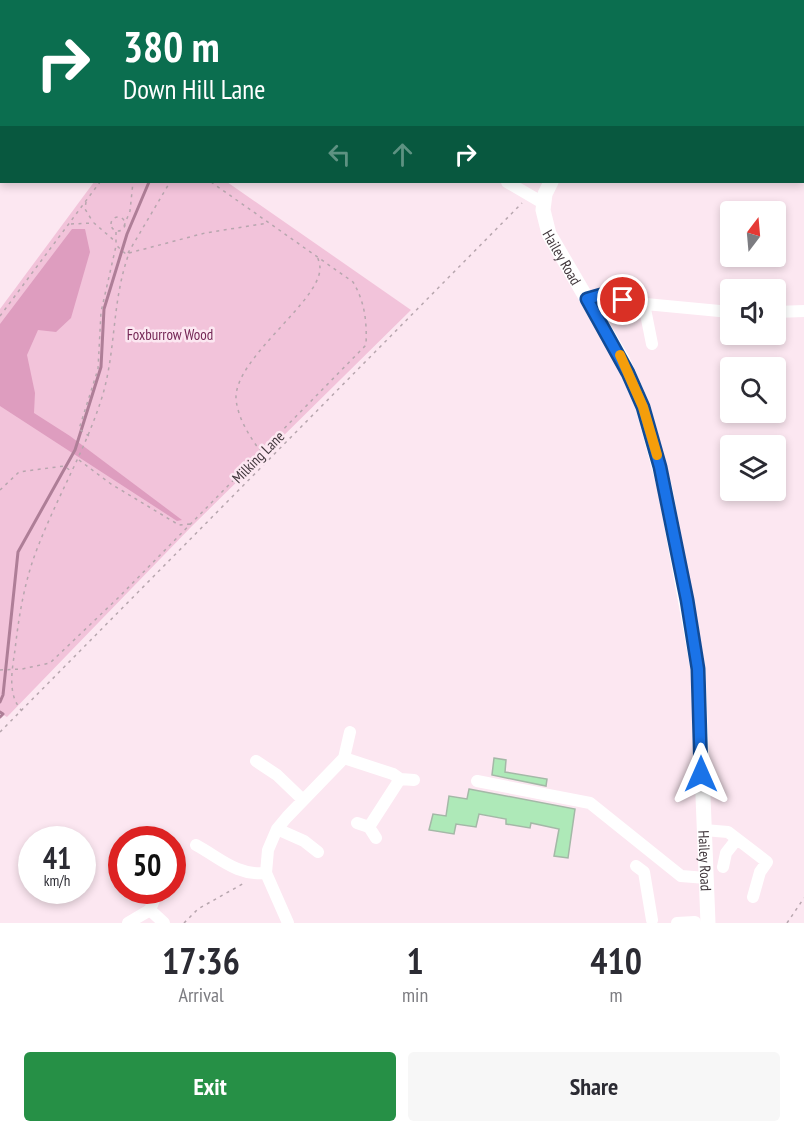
<!DOCTYPE html>
<html lang="en">
<head>
<meta charset="utf-8">
<style>
	body { margin:0; font-family:"PT Sans Narrow",sans-serif; background:#f7f7f7; color:#2b2b33; height:100vh; display:flex; flex-direction:column; font-size:22px; white-space:nowrap }
	* { box-sizing:border-box; margin:0 }
	p { font-size:20px; color:#7c7c81 }
	.icon { flex:none; width:33px; height:33px; fill:none; stroke:currentColor; stroke-width:2; stroke-linecap:round; stroke-linejoin:round }
	.map { position:relative; height:923px; overflow:hidden }
	.drawer { display:flex; flex-direction:column; background:#fff; flex:1 }
	.drawer>* { flex:none }
	.hud { position:absolute; left:0px; top:0px; width:804px; height:183px; box-shadow:0 3px 9px #0003; background:#0b6e4f; color:#fff; overflow:hidden }
	.needle { width:39px; rotate:16deg }
	.tools { position:absolute; left:720px; top:201px; display:grid; gap:12px }
	.tools a { display:grid; place-items:center; width:66px; height:66px; border-radius:6px; background:#fff; box-shadow:0 3px 9px #0003; font-size:30px }
	.speed { position:absolute; left:18px; top:826px; display:flex; gap:12px; font-size:30px; font-weight:700; text-align:center }
	.speed>* { display:grid; place-content:center; width:78px; height:78px; border-radius:50%; background:#fff; box-shadow:0 3px 9px #0003; line-height:1 }
	.speed small { font-size:15px; font-weight:400 }
	.speed .limit { border:9px solid #d22; background:#fff; color:#111 }
	.pin { position:absolute; display:grid; place-items:center; width:51px; height:51px; color:#fff; margin:-26px; border:3px solid #fff; border-radius:50%; box-shadow:0 2px 6px #0007 }
	.me { position:absolute; width:66px; margin:-33px; rotate:0deg; stroke-linejoin:round; filter:drop-shadow(0 0 4px #0008) }
	.turn { display:flex; align-items:center; gap:21px; height:126px; padding:0 24px; font-size:27px }
	.turn .icon { width:78px; height:78px; stroke-width:2.5 }
	.turn b { display:block; font-size:42px; line-height:51px }
	.lanes { display:flex; align-items:center; height:57px; padding:0 24px; background:#0003; justify-content:center; gap:30px; direction:ltr }
	.lanes .off { opacity:.35 }
	.eta { display:flex; justify-content:space-evenly; align-items:center; height:102px; text-align:center }
	.eta b { font-size:36px; font-weight:700; line-height:42px }
	.primary-button { display:flex; gap:12px; margin-top:auto; padding:12px 24px }
	.primary-button a { flex:1; height:69px; border-radius:6px; background:#269046; color:#fff; font-size:24px; font-weight:700; line-height:69px; text-align:center }
	.primary-button a+a { background:#f7f7f7; color:#2b2b33 }
	.map>svg:first-child { display:block }
</style>
</head>
<body>
<div class="map">
<svg width="804" height="923" viewBox="0 0 804 923">
	<rect width="100%" height="100%" fill="#fce7f1"/>
	<path fill="#f2c3da" d="M94,182H227L411,310L192,526L7,717L0,713V309Z"/>
	<path fill="#de9dbf" d="M72,229H85L90,252L71,318L56,332L38,330L27,355L35,393L34,413L70,436L182,520L177,521L0,406V324Z"/>
	<g fill="none" stroke-linecap="round" stroke-linejoin="round">
		<path stroke="#ae7e97" stroke-width="3" d="M0,702L3,695L18,552L75,450L101,367L104,309L127,234L149,182
			M0,712L3,714L0,717"/>
	</g>
	<path fill="#aee9b8" stroke="#a4b8a7" stroke-width="1.5" d="M494,758L506,760L505,772L547,779L546,786L492,775Z
		M469,789L575,809L568,858L554,856L559,829L531,823L530,828L506,824V819L479,814L476,827L456,824L454,834L429,830L433,814L446,816L449,796L467,799Z"/>
	<g fill="none" stroke-linecap="round" stroke-linejoin="round">
		<path stroke="#b7a6ae" stroke-width="1.5" stroke-dasharray="3 4.5" stroke-linecap="butt" d="M802,71L804,69
			M86,202L85,209L93,222
			M111 224a7 7 0 1 1 14 0a7 7 0 1 1-14 0Z
			M71,224L94,223L116,242
			M124,226L130,211L133,182
			M128,253L170,182
			M129,253L205,233L268,223
			M0,316L100,182
			M89,436L79,429L98,369L101,312L116,246
			M261,452C250,437 238,419 236,399C234,358 320,302 320,268C320,264 318,259 317,255
			M79,460L111,484L179,525L190,524
			M0,490L19,472L64,466L71,471
			M0,670L22,669L50,663L119,597L366,345C367,322 365,302 353,282L211,182
			M22,711C7,695 12,670 15,650C19,614 25,578 39,544C59,493 87,447 103,394C116,348 112,303 128,256L116,245V230
			M0,732L522,203
			M184,923L198,909L246,882
			M787,923L804,898"/>
		<path stroke="#fff" stroke-width="12" d="M271,0L273,2
			M507,182L543,203
			M587,299L601,295L635,303L730,312
			M644,304L652,344
			M776,312L804,311
			M344,758L393,774L400,779L369,827
			M256,761L277,775L302,799
			M400,779L414,780
			M477,781L590,803L681,876L706,878
			M357,823L369,827L376,838
			M277,829L304,841L318,852
			M704,830L728,832L767,862L760,872L753,897
			M196,845C220,858 237,876 266,873
			M636,866L644,872L652,920
			M723,867L726,853L737,839
			M172,880L175,877
			M150,910L155,897L161,891
			M128,923L150,910L164,923
			M288,923L266,873L268,850L277,829L287,817L344,758L350,732
			M677,923L695,922"/>
		<g stroke="#fff" stroke-width="15">
			<path d="M689,2L691,0"/>
			<path id="s1" d="M551,182L545,194L543,210L549,234L622,359L643,407L665,489L698,669L708,923"/>
		</g>
	</g>
	<g fill="none" stroke-linecap="round" stroke-linejoin="round">
		<g stroke="#114b97" stroke-width="15">
			<path id="route" d="M623,300L601,295L587,299L628,373L643,407L660,467L687,600L698,669L701,774"/>
		</g>
		<use href="#route" stroke="#1a73e8" stroke-width="10"/>
		<path stroke="#f59e0b" stroke-width="10" d="M620,355L643,407L657,455"/>
	</g>
	<g text-anchor="middle" dominant-baseline="central" stroke-width="5" stroke-linejoin="round" paint-order="stroke">
		<g font-size="15" fill="#41373c" stroke="#fce7f1">
			<text stroke="none"><textPath href="#s1" startOffset="81">Hailey Road</textPath></text>
			<text transform="translate(258 457) rotate(-45)">Milking Lane</text>
			<text stroke="none"><textPath href="#s1" startOffset="711">Hailey Road</textPath></text>
		</g>
		<g font-size="15" fill="#742755" stroke="#fce7f1">
			<text x="170" y="334">Foxburrow Wood</text>
		</g>
	</g>
</svg>
<div class="tools">
<a><svg class="needle" viewBox="-14 -14 28 28"><path d="M0-13l5 13h-10z" fill="#e53935"/><path d="M0 13l5-13h-10z" fill="#7c7c81"/></svg></a>
<a><svg class="icon" aria-label="sound" viewBox="0 0 24 24"><path d="M4 9h4l5-4v14l-5-4H4zM17 9q2 3 0 6"/></svg></a>
<a><svg class="icon" aria-label="search" viewBox="0 0 24 24"><circle cx="10" cy="10" r="6"/><path d="M15 15l6 6"/></svg></a>
<a><svg class="icon" aria-label="layers" viewBox="0 0 24 24"><path d="M12 4l9 5-9 5-9-5zM3 14l9 5 9-5"/></svg></a>
</div>
<div class="speed"><div>41<small>km/h</small></div><div class="limit">50</div></div>
<div class="pin" style="left:623px;top:300px;background:#d93025"><svg class="icon" aria-label="arrive" viewBox="0 0 24 24"><path d="M6 21V4h12l-3 4 3 4H6"/></svg></div>
<svg class="me" style="left:701px;top:774px" viewBox="-20 -20 40 40"><path d="M0-17L14 15 0 8-14 15z" fill="#1a73e8" stroke="#fff" stroke-width="4"/></svg>
<div class="hud">
<div class="turn"><svg class="icon" aria-label="right" viewBox="0 0 24 24"><path d="M7 20v-9h11M14 6l5 5-5 5"/></svg><div><b>380 m</b>Down Hill Lane</div></div>
<div class="lanes"><svg class="icon off" aria-label="left" viewBox="0 0 24 24"><path d="M17 20v-9H6M10 6l-5 5 5 5"/></svg><svg class="icon off" aria-label="ahead" viewBox="0 0 24 24"><path d="M12 20V5M6 11l6-6 6 6"/></svg><svg class="icon" aria-label="right" viewBox="0 0 24 24"><path d="M7 20v-9h11M14 6l5 5-5 5"/></svg></div>
</div>
</div>
<section class="drawer">
<div class="eta">
<div><b>17:36</b><p>Arrival</p></div>
<div><b>1</b><p>min</p></div>
<div><b>410</b><p>m</p></div>
</div>
<div class="primary-button"><a>Exit</a><a>Share</a></div>
</section>
</body>
</html>
